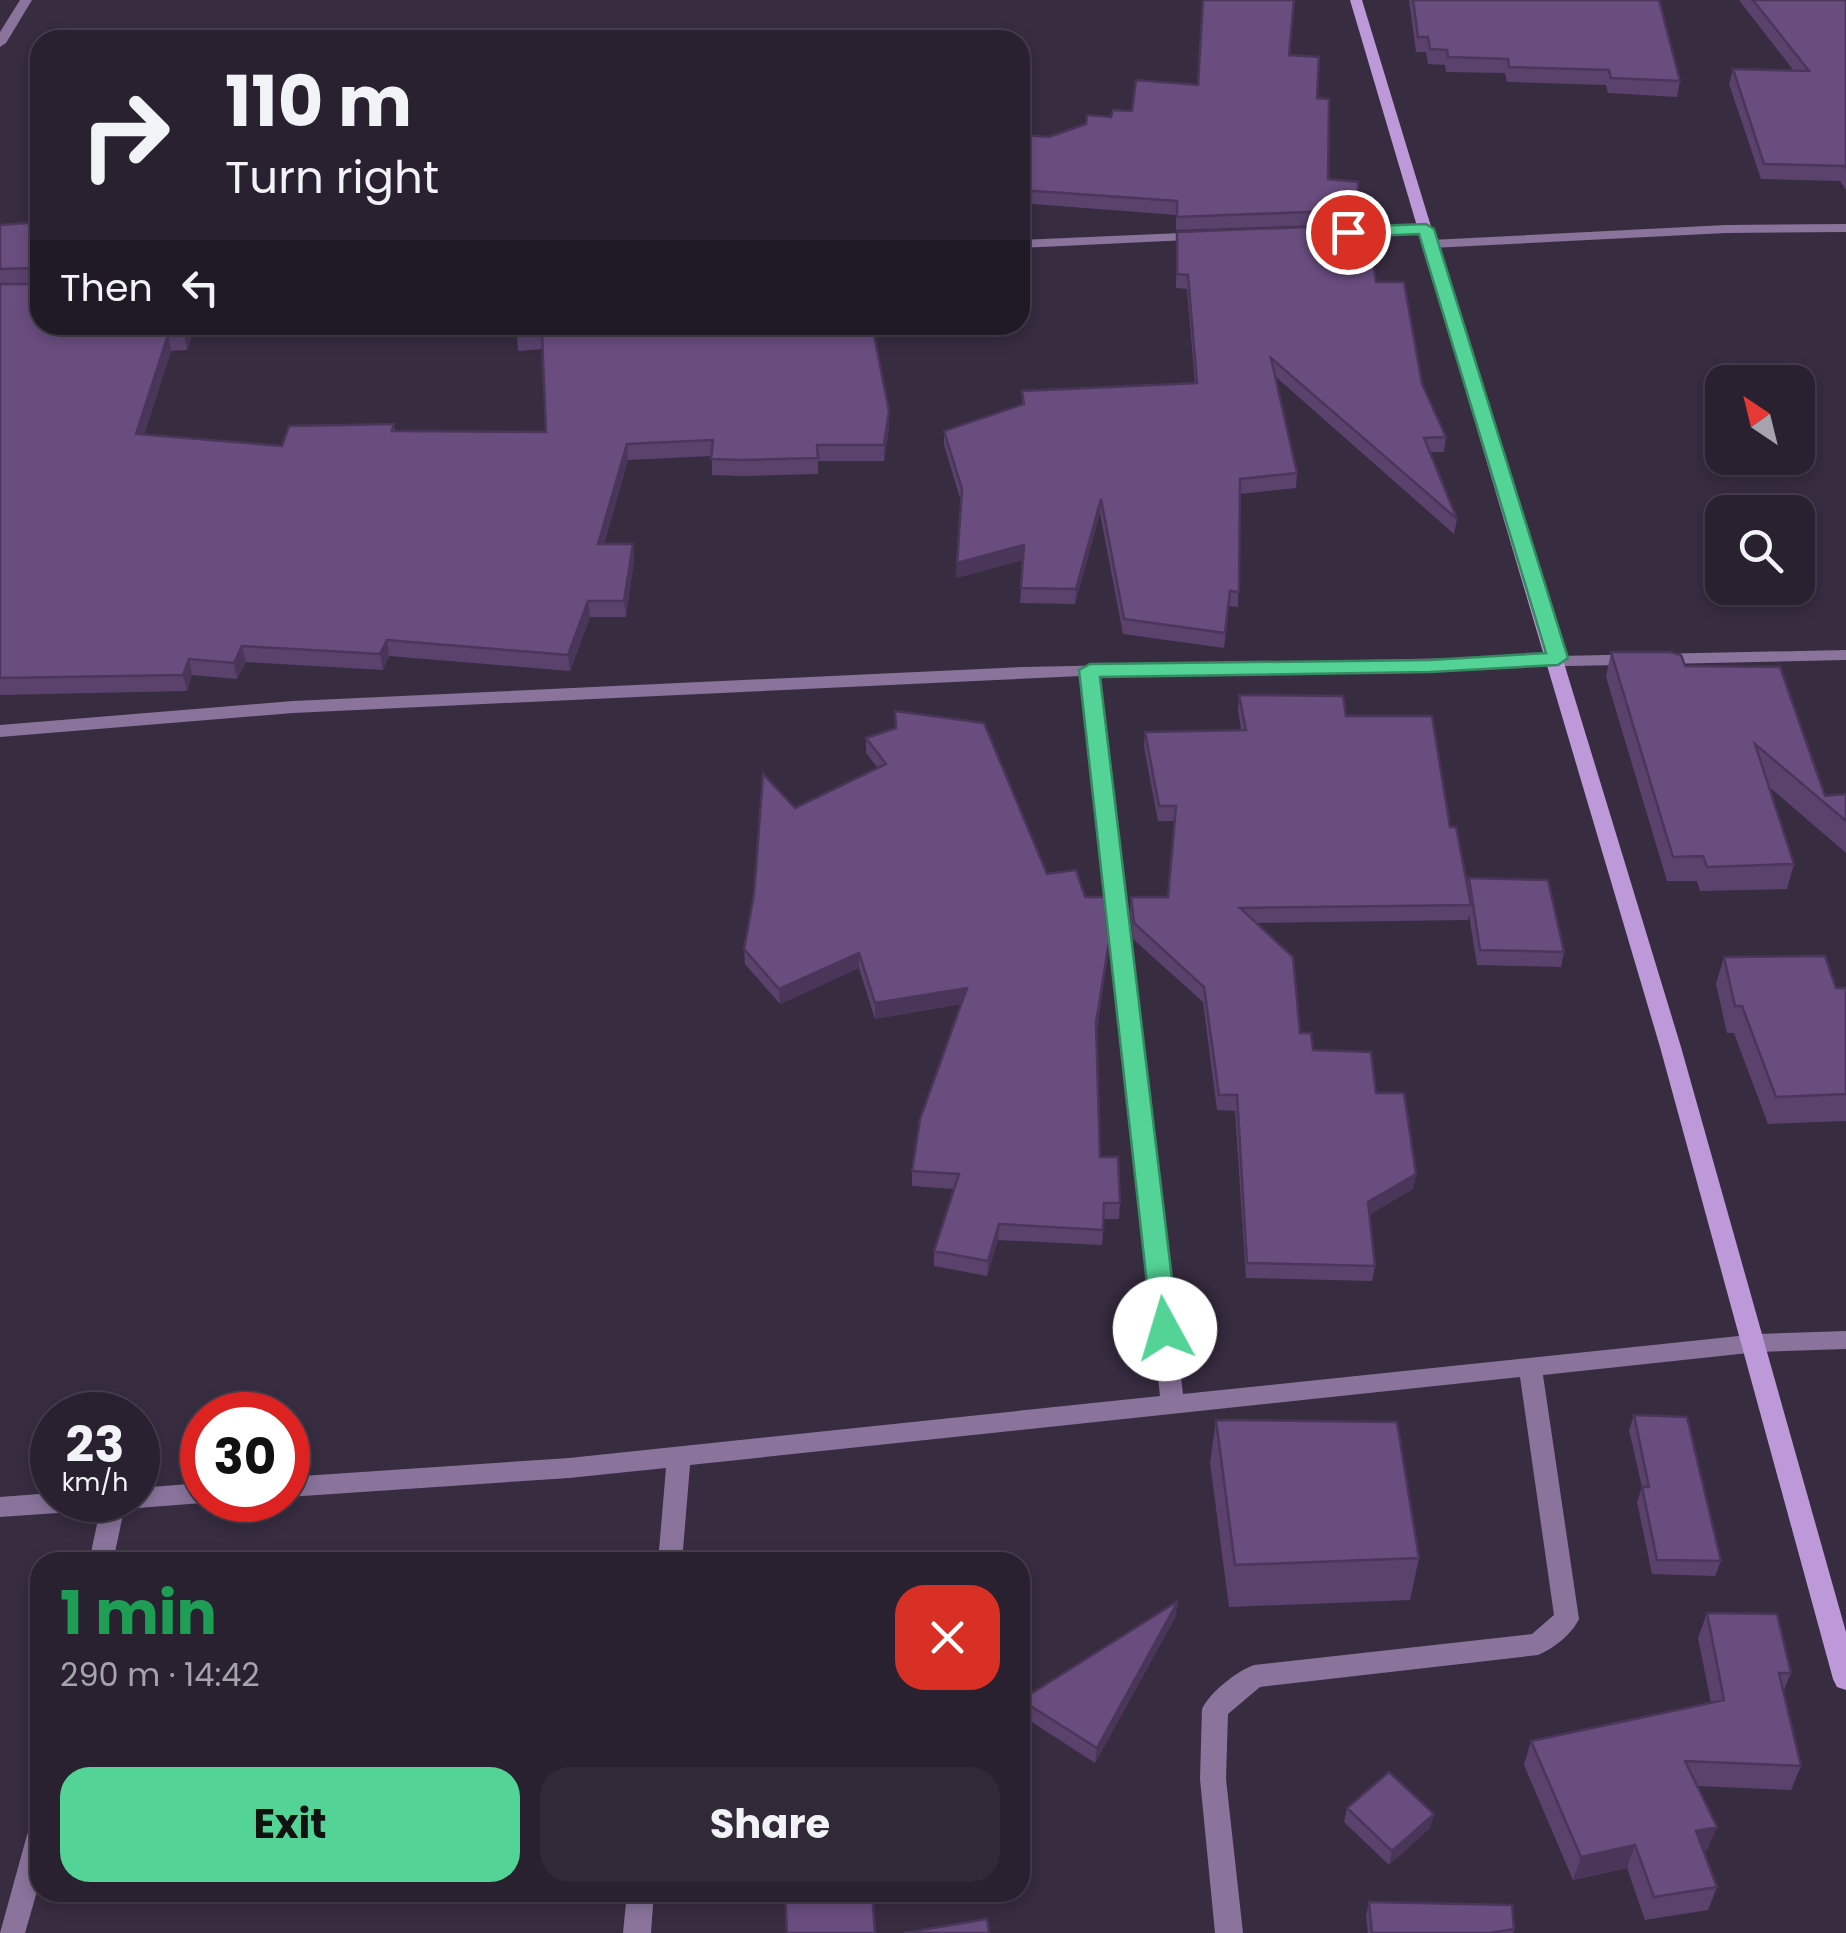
<!DOCTYPE html>
<html lang="en">
<head>
<meta charset="utf-8">
<style>
	body { margin:0; font-family:Poppins,sans-serif; background:#312938; color:#f1f3f6; height:100vh; display:flex; flex-direction:column; font-size:38px; white-space:nowrap }
	* { box-sizing:border-box; margin:0 }
	p { font-size:32px; color:#a5a3ab }
	.icon { flex:none; width:55px; height:55px; fill:none; stroke:currentColor; stroke-width:2; stroke-linecap:round; stroke-linejoin:round }
	.map { position:relative; flex:1; overflow:hidden }
	.sheet { position:absolute; left:30px; top:1552px; width:1000px; height:350px; display:flex; flex-direction:column; background:#292130; border-radius:30px; box-shadow:0 5px 15px #0003,0 0 0 2px #453e4c }
	.sheet>* { flex:none }
	.guide { position:absolute; left:30px; top:30px; width:1000px; height:305px; border-radius:30px; box-shadow:0 5px 15px #0003,0 0 0 2px #453e4c; background:#292130; color:#f1f3f6; overflow:hidden }
	.needle { width:65px; rotate:325deg }
	.buttons { position:absolute; left:1705px; top:365px; display:grid; gap:20px }
	.buttons a { display:grid; place-items:center; width:110px; height:110px; border-radius:20px; background:#292130; box-shadow:0 5px 15px #0003,0 0 0 2px #453e4c; font-size:50px }
	.speed { position:absolute; left:30px; top:1392px; display:flex; gap:20px; font-size:50px; font-weight:700; text-align:center }
	.speed>* { display:grid; place-content:center; width:130px; height:130px; border-radius:50%; background:#292130; box-shadow:0 5px 15px #0003,0 0 0 2px #453e4c; line-height:1 }
	.speed small { font-size:25px; font-weight:400 }
	.speed .limit { border:15px solid #d22; background:#fff; color:#111 }
	.pin { position:absolute; display:grid; place-items:center; width:85px; height:85px; color:#fff; margin:-42px; border:5px solid #fff; border-radius:50%; box-shadow:0 2px 10px #0007 }
	.me { position:absolute; width:110px; margin:-55px; rotate:354deg; stroke-linejoin:round; filter:drop-shadow(0 0 8px #0008) }
	.turn { display:flex; align-items:center; gap:35px; height:210px; padding:0 30px; font-size:45px }
	.turn .icon { width:130px; height:130px; stroke-width:2.5 }
	.turn b { display:block; font-size:70px; line-height:85px }
	.then { display:flex; align-items:center; height:95px; padding:0 30px; background:#0003; gap:20px; font-size:38px }
	.round { display:grid; place-items:center; flex:none; width:105px; height:105px; border-radius:30px; background:#312938 }
	.overview { display:flex; align-items:center; justify-content:space-between; height:170px; padding:0 30px }
	h1 { font-size:60px; font-weight:700; line-height:75px; color:#1e9e55 }
	.cta { display:flex; gap:20px; margin-top:auto; padding:20px 30px }
	.cta a { flex:1; height:115px; border-radius:30px; background:#53d396; color:#111; font-size:40px; font-weight:700; line-height:115px; text-align:center }
	.cta a+a { background:#312938; color:#f1f3f6 }
	.map>svg:first-child { display:block }
</style>
</head>
<body>
<div class="map">
<svg width="1846" height="1933" viewBox="0 0 1846 1933">
	<rect width="100%" height="100%" fill="#372c40"/>
	<g fill="none" stroke-linecap="round" stroke-linejoin="round">
		<path fill="#8a749c" fill-rule="evenodd" d="M20,0H32L6,43L0,47V32Z
			M1846,224V232L1726,233L1431,248L1424,244L1431,240L1726,225Z
			M1426,225L1433,229L1431,232L1333,236L1326,232L1333,228Z
			M1204,232L1209,233V239L1020,248V240Z
			M1846,650V660L1098,676L1183,1394L1758,1334L1846,1331V1349L1758,1352L1543,1375L1579,1619C1572,1634 1553,1649 1538,1655L1260,1687L1228,1714L1226,1779L1243,1933H1215L1200,1779L1202,1709C1210,1692 1237,1671 1254,1665L1532,1634L1554,1615L1520,1377L690,1465L682,1562H658L666,1468L569,1478L288,1497V1477L569,1458L1160,1396L1081,676L293,713L0,737V725L293,701L1024,667Z
			M202,1483V1500H211L202,1503L138,1508L130,1505L127,1500H138V1488Z
			M52,1493V1500H126L113,1562H89L100,1510L0,1517V1497Z
			M40,1823V1881L25,1933H0L27,1835L31,1826Z
			M627,1892H654L651,1933H623Z"/>
		<path fill="#bd99d9" fill-rule="evenodd" d="M1350,0H1362L1681,1047L1846,1632V1690L1837,1687L1833,1679L1660,1047Z"/>
	</g>
	<path fill="#5a426d" d="M1409,0H1659L1680,81L1677,97L1608,93L1606,85L1507,82L1505,73L1446,72L1445,65L1428,64L1426,52H1416Z
		M1739,0H1846V190L1840,181L1761,179L1729,84L1733,69L1794,71Z
		M1289,55L1317,98L1328,179L1358,210L1356,224L1176,230V215L1020,203V156L1049,137L1132,111L1198,85Z
		M0,225L195,325L187,350L171,351L144,435L282,446L394,424L395,431L546,432L542,349L518,351L516,325L889,427L884,461H818V474L743,476L712,475V456L628,460L604,544H633L634,560L626,617H590L570,671L389,656L383,670L246,662L237,679L192,675L187,691L0,695Z
		M1177,232L1358,240L1446,437L1444,452H1429L1457,519L1454,534L1276,377L1297,473L1296,488L1240,494L1238,607L1229,606L1224,648L1123,634L1100,513L1075,604L1020,603L1023,560L956,578L961,501L944,445V431L1022,405V391L1195,384L1187,289L1176,288Z
		M1611,652L1685,666L1825,796L1846,794V853L1768,786L1794,864L1787,889L1700,891L1697,881H1667L1606,677Z
		M1239,695L1346,716L1450,827L1467,885L1469,878L1564,952L1561,967L1477,965L1469,915L1468,920L1256,923L1300,1033L1313,1050L1376,1093L1416,1174L1413,1189L1370,1214L1375,1266L1372,1281L1246,1278L1235,1111L1217,1110L1203,1002L1133,939L1130,912L1131,897H1168L1175,821H1158L1144,747L1145,732L1241,730L1238,710Z
		M866,738L1047,874L1085,897L1109,942L1097,1031L1100,1157L1120,1203L1119,1219H1104L1102,1245L998,1240L987,1276L934,1266V1251L954,1189L912,1186V1171L961,1004L875,1019L859,968L780,1004L745,964L744,949L795,808L878,768L866,753Z
		M1724,957L1836,988H1846V1121L1768,1124L1734,1033H1727L1716,984Z
		M1634,1415L1721,1561L1715,1576L1652,1574L1637,1502L1642,1487L1629,1430Z
		M1216,1420L1419,1558L1410,1600L1229,1607L1210,1463Z
		M1707,1613L1791,1673L1783,1692L1801,1766L1791,1790L1697,1786L1717,1827L1707,1850L1704,1851L1717,1887L1708,1910L1645,1920L1627,1868L1573,1880L1524,1765L1531,1741L1711,1703L1698,1638Z
		M1176,1616L1095,1763L1021,1715V1700Z
		M1347,1808L1434,1814L1430,1828L1389,1865L1344,1822Z
		M1369,1902L1514,1929L1513,1933H1368L1366,1916Z"/>
	<path fill="#4a3659" d="M187,325H195L187,350L184,335Z
		M168,335L171,351L139,450L136,434Z
		M889,411V427L884,461V445Z
		M627,444L628,460L600,560L598,544Z
		M1101,499L1100,513L1075,604L1076,589Z
		M633,544L634,560L626,617L624,601Z
		M1024,545L1023,560L956,578L957,563Z
		M588,601L590,617L570,671L568,655Z
		M387,640L389,656L383,670L380,654Z
		M242,646L246,662L237,679L234,663Z
		M189,659L192,675L187,691L183,675Z
		M1109,942L1108,957L1095,1038L1096,1023Z
		M859,953V968L780,1004L779,989Z
		M967,988L966,1003L875,1019V1003Z
		M1416,1174L1413,1189L1366,1217L1368,1202Z
		M999,1224L998,1240L987,1276L988,1261Z
		M1178,1601L1176,1616L1095,1763L1097,1748Z
		M1434,1814L1430,1828L1389,1865L1392,1851Z
		M1717,1827L1707,1850L1687,1855L1696,1831Z
		M1635,1845L1627,1868L1573,1880L1581,1857Z"/>
	<path fill="#694d7f" stroke="#4a3659" stroke-width="2.5" d="M1203,0H1294L1289,55L1319,57L1317,98L1329,99L1328,179L1358,182V210L1177,217V201L1020,190V156L1025,135L1049,137L1086,124L1087,115L1111,117L1113,110L1132,111L1136,80L1198,85Z
		M1413,0H1659L1680,81L1611,78L1609,70L1509,67L1508,59L1448,57L1447,50L1430,49L1428,37H1418Z
		M1753,0H1846V168L1844,166L1764,164L1733,69L1809,71Z
		M40,222V325H187L184,335H168L136,434L282,446L289,426L394,424L392,431L546,432L542,334L516,336V325H872L889,411L884,445H817L818,458L742,460L711,459L713,440L627,444L598,544H633L624,601H588L568,655L387,640L380,654L242,646L234,663L189,659L183,675L0,678V284H36L40,272L36,268L0,269V225Z
		M1358,225V240H1369L1376,282H1404L1422,384L1446,437L1424,438L1457,519L1271,358L1297,473L1240,479L1239,592L1230,591L1225,633L1124,619L1101,499L1076,589L1021,588L1024,545L957,563L962,489L944,431L1024,404L1022,391L1197,383L1188,275L1177,274V232Z
		M1611,652H1670L1681,655L1685,666L1780,667L1825,796L1846,794V821L1755,744L1794,864L1707,867L1703,856L1673,857Z
		M1239,695L1343,696L1346,716H1432L1450,827H1456L1471,905L1240,908L1293,957L1300,1033H1311L1313,1050L1371,1052L1376,1093H1404L1416,1174L1368,1202L1375,1266L1247,1263L1237,1095H1219L1204,987L1134,923L1131,897H1168L1176,806H1159L1145,732L1246,730Z
		M895,711L984,723L1047,874L1076,870L1085,897H1104L1109,942L1096,1023L1100,1157H1118L1120,1203H1104L1103,1230L999,1224L988,1261L934,1251L959,1174L912,1171L920,1119L967,988L875,1003L859,953L779,989L744,949L754,894L763,774L795,808L886,764L866,738L896,728Z
		M1469,878L1548,880L1564,952L1480,950Z
		M1825,956L1836,988H1846V1094L1776,1097L1742,1006H1735L1724,957Z
		M1634,1415L1687,1417L1721,1561L1657,1560L1642,1487H1649Z
		M1216,1420L1397,1422L1419,1558L1235,1565Z
		M1178,1601L1097,1748L1021,1700Z
		M1707,1613L1777,1614L1791,1673H1779L1801,1766L1685,1761L1717,1827L1696,1831L1717,1887L1654,1897L1635,1845L1581,1857L1531,1741L1724,1700Z
		M1389,1772L1434,1814L1392,1851L1347,1808Z
		M785,1892H872L875,1933H787Z
		M1369,1902L1512,1905L1514,1929L1490,1933H1372Z
		M987,1919L989,1933H904Z"/>
	<path fill="#53d396" stroke="#368962" stroke-width="2.5" d="M1426,224L1434,229L1568,658L1558,665L1430,672L1100,677L1178,1329L1165,1339L1152,1329L1079,670L1090,664L1430,660L1546,653L1419,234L1348,237L1340,232L1348,227Z"/>
</svg>
<div class="buttons">
<a><svg class="needle" viewBox="-14 -14 28 28"><path d="M0-13l5 13h-10z" fill="#e53935"/><path d="M0 13l5-13h-10z" fill="#a5a3ab"/></svg></a>
<a><svg class="icon" aria-label="search" viewBox="0 0 24 24"><circle cx="10" cy="10" r="6"/><path d="M15 15l6 6"/></svg></a>
</div>
<div class="speed"><div>23<small>km/h</small></div><div class="limit">30</div></div>
<div class="pin" style="left:1348px;top:232px;background:#d93025"><svg class="icon" aria-label="arrive" viewBox="0 0 24 24"><path d="M6 21V4h12l-3 4 3 4H6"/></svg></div>
<svg class="me" style="left:1165px;top:1329px" viewBox="-20 -20 40 40"><circle r="19" fill="#fff"/><path d="M0-13L10 11 0 6-10 11z" fill="#53d396"/></svg>
<div class="guide">
<div class="turn"><svg class="icon" aria-label="right" viewBox="0 0 24 24"><path d="M7 20v-9h11M14 6l5 5-5 5"/></svg><div><b>110 m</b>Turn right</div></div>
<div class="then">Then<svg class="icon" aria-label="left" viewBox="0 0 24 24"><path d="M17 20v-9H6M10 6l-5 5 5 5"/></svg></div>
</div>
<section class="sheet">
<div class="overview"><div><h1>1 min</h1><p>290 m · 14:42</p></div><a class="round" style="background:#d93025;color:#fff"><svg class="icon" aria-label="close" viewBox="0 0 24 24"><path d="M6 6l12 12M18 6L6 18"/></svg></a></div>
<div class="cta"><a>Exit</a><a>Share</a></div>
</section>
</div>
</body>
</html>
